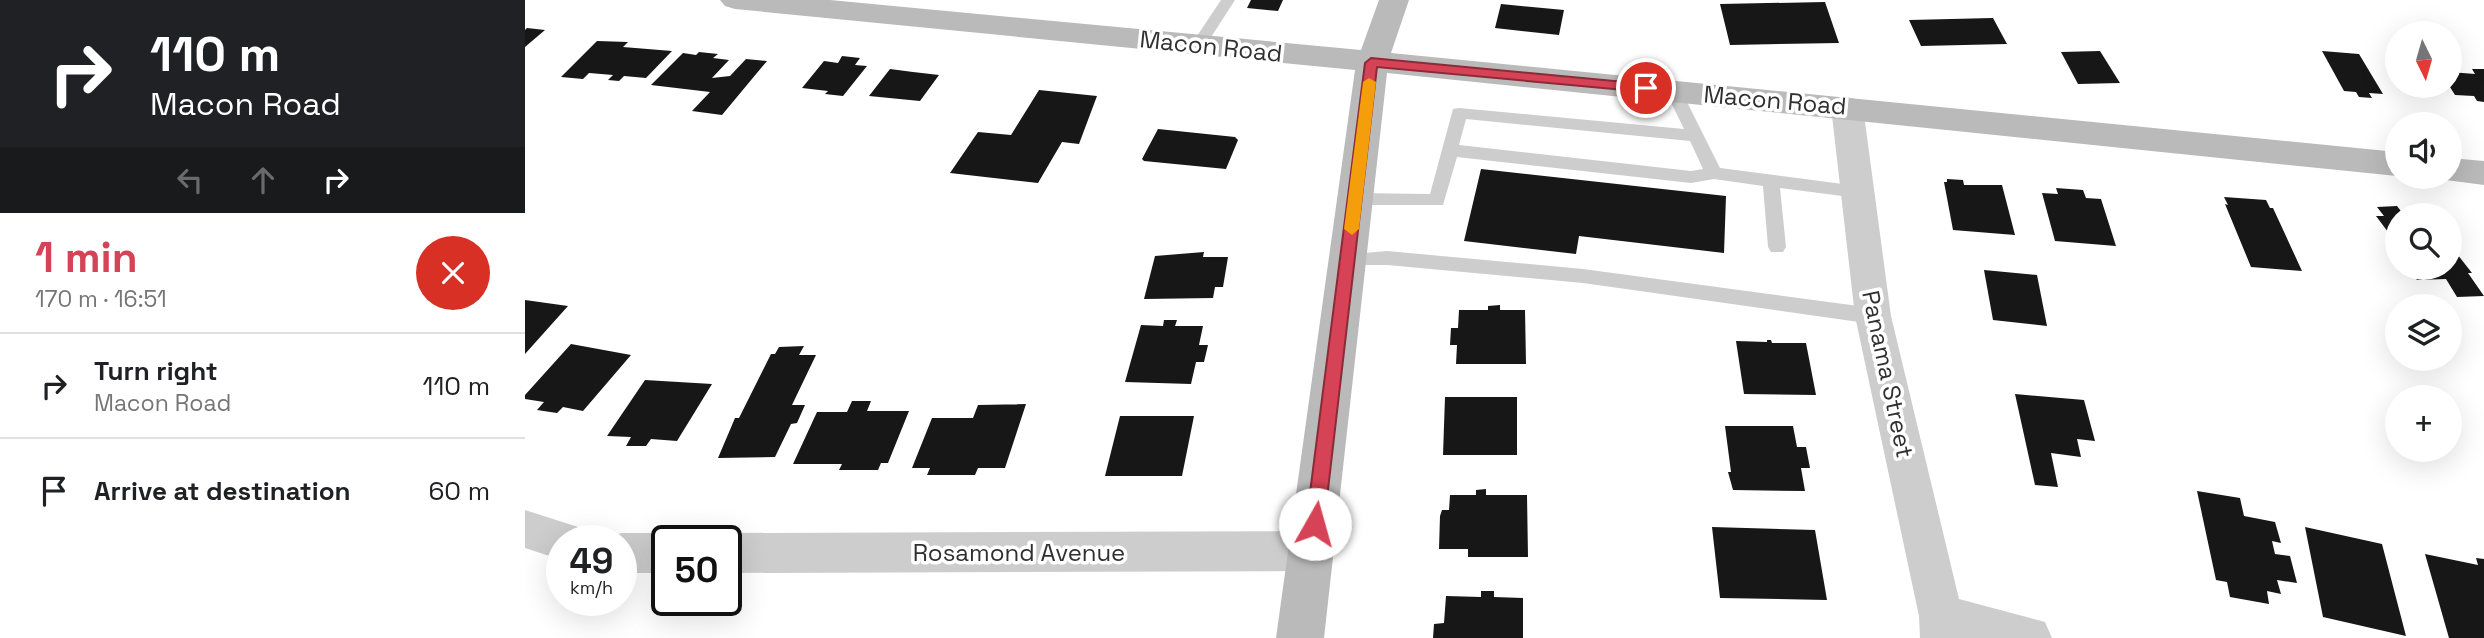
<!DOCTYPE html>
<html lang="en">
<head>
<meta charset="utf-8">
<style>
	body { margin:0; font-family:"Space Grotesk",sans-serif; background:#f6f6f6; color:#202124; height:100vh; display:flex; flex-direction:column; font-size:26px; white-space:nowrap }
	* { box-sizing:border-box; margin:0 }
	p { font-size:23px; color:#757577 }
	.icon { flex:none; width:38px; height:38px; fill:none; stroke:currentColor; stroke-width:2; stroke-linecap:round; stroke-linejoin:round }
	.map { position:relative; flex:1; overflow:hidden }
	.side { display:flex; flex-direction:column; background:#fff; width:525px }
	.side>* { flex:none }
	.banner { background:#202124; color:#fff; overflow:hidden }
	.needle { width:46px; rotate:175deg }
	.controls { position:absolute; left:1860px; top:21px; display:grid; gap:14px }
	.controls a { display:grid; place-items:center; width:77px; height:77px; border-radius:50%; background:#fff; box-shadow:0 7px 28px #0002; font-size:35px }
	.speed { position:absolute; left:21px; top:525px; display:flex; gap:14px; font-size:35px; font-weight:700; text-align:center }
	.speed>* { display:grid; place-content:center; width:91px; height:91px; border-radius:50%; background:#fff; box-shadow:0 7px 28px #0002; line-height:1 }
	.speed small { font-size:18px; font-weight:400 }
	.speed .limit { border:4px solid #111; border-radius:10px; background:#fff; color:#111 }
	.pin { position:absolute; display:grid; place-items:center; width:60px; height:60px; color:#fff; margin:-30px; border:4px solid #fff; border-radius:50%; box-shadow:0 2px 7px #0007 }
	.me { position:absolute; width:77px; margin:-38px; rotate:7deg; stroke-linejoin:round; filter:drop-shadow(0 0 5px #0008) }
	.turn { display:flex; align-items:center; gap:24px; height:147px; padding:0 35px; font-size:32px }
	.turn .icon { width:91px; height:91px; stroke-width:2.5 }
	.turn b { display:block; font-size:49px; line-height:60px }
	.lanes { display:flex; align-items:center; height:66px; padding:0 35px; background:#0003; justify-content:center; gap:35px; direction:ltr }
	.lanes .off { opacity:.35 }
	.round { display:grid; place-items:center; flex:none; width:74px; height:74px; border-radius:37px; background:#f6f6f6 }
	.headline { display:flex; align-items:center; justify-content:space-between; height:119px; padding:0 35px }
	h1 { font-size:42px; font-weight:600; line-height:52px; color:#d64256 }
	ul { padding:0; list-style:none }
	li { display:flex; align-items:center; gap:21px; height:105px; padding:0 35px; border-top:2px solid #e0e0e0 }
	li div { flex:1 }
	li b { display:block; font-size:26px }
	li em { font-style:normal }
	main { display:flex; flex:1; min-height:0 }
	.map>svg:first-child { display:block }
</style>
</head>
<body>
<main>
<section class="side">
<div class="banner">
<div class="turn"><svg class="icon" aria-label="right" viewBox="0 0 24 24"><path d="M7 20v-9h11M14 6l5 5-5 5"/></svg><div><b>110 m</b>Macon Road</div></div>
<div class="lanes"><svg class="icon off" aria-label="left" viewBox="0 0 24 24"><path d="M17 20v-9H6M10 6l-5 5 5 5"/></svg><svg class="icon off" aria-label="ahead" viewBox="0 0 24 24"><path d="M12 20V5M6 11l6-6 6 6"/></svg><svg class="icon" aria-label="right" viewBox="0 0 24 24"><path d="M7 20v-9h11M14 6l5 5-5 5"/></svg></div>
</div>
<div class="headline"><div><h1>1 min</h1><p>170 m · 16:51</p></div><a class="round" style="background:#d93025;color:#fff"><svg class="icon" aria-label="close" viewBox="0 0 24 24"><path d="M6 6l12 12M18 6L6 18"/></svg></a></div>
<ul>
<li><svg class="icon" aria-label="right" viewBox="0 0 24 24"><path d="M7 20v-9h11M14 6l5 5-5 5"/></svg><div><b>Turn right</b><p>Macon Road</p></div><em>110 m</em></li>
<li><svg class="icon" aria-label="arrive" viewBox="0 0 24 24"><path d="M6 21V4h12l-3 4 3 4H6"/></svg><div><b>Arrive at destination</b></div><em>60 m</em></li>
</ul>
</section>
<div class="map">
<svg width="1959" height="638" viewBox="0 0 1959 638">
	<rect width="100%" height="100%" fill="#fff"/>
	<path fill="#171717" d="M726,0H758L753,11L722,8Z
		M1300,2L1314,43L1205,45L1195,4Z
		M976,4L1039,10L1034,35L970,28Z
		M1468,18L1482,44L1396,46L1384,20Z
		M2,28L20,30L0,47V30Z
		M72,41L103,42L98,47L147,51L121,78L99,76L94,81L83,80L88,75L64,73L58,79L36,77Z
		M1575,51L1595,83L1553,84L1536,52Z
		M1797,51L1834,54L1858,94L1844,93L1847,98L1834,97L1831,92L1819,91Z
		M174,52L193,54L188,58L204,60L187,78L205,76L221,59L242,61L197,115L167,111L185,92L126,85L158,53L171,55Z
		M317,56L335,58L330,65L342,66L318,96L300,94L303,91L277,88L299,61L313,63Z
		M365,69L388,72L414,75L395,101L344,96Z
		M1947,69H1959V102L1952,101L1949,96L1930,95L1925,87V72L1950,74Z
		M514,90L572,96L554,144L537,142L513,183L425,173L453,132L486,135Z
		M633,129L710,137L713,140L701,169L619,161L617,159Z
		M956,169L1201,196L1199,253L1054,236L1051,254L939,241Z
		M1422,179L1438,180L1439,185H1477L1490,235L1428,230L1419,182H1422Z
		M1531,188L1558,190L1561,198L1576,199L1591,246L1530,241L1517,193L1533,194Z
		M1699,197L1741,200L1745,208H1748L1777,271L1726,267L1700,204L1703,205Z
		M1872,206L1879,215H1872V244L1851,216H1859L1852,207Z
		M1925,245L1947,273H1943L1959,296L1932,297L1921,279L1892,280L1882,268H1925Z
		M679,252L678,257H703L698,287H690L688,298L619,299L630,256Z
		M1459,270L1512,275L1522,326L1468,320Z
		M0,300L43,306L0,354Z
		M975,305V310H1000L1001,364H931L932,345H925L926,328H933L934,310H963V306Z
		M639,320H652L650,326H678L674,345H683L679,362H671L666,384L600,382L616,325L638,326Z
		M1242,340H1246L1247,343H1281L1291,395L1219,394L1211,341L1242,342Z
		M46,344L106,355L58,411L38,407L32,413L12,410L19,402L0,399V395Z
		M279,346L274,355H291L267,405H280L272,423L266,424L250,457L193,458L210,418H214L246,354H250L254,347Z
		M120,380L187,384L152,441L126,439L121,446H101L106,437L82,436Z
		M1490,394L1559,400L1570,441L1552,439L1556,457L1526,453L1533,487L1510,485Z
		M920,397H992V455H918Z
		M327,401H346L342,411H384L363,463H356L353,470H314L317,464H268L292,412H322Z
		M501,404L480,468H453L450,475H402L405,468H387L407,418H448L453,405Z
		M595,416H669L657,476H580Z
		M1200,426H1268L1272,447H1281L1285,468H1276L1280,491L1208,490L1203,472H1206Z
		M961,489V495H1002L1003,557H943V549H914L915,516L917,510H924L925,495H951V490Z
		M1672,491L1715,498L1719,516L1750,522L1756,543L1747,541L1750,554L1765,556L1772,583L1752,580L1756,594L1742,591L1744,604L1705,597L1702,582L1691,580Z
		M1187,527L1290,530L1302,600L1195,598Z
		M1780,527L1857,544L1881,636L1798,617Z
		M1900,554L1953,565L1951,558L1959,559V638H1924Z
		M956,591H969V597L998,598V638H908L909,624L919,623L921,596L956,597Z"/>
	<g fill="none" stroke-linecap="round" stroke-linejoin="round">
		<path fill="#cdcdcd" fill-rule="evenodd" d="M696,0H710L679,48H669L666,45Z
			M1148,85L1156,90L1195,168L1333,186L1339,188L1342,192L1339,196L1333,198L1255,188L1261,247L1258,252H1246L1243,247L1238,186L1189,179L1166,183L932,157L918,205H830L824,203L821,199L824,195L830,193L905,194L928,109L934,108L1159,129L1140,90ZM941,119L1165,141L1178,169L1166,171L934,145Z
			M862,251L1058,269L1348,308L1355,311L1358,316L1355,321L1348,324L1058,283L862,265H816L814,260L816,255Z"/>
		<path fill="#cdcdcd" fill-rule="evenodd" d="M1322,97L1333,100L1338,107L1366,316L1434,599L1520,622L1527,638H1395L1394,616L1330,316L1306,107L1311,100Z
			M0,510L53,527L59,541H37V560L0,548Z
			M787,531L802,537L808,551L802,565L787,571L201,573V541H185L201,533Z
			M96,533H142L158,541H142V573H96V541H80Z"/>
		<path fill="#bababa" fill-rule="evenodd" d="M195,0H305L836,50L854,0H884L866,53L1872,152V176L862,73L799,638H751L830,70L210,9L200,6Z
			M1925,158L1959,161V185L1913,179L1925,177Z"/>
	</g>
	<path fill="#d64256" stroke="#8b2b38" stroke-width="2" d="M846,58L1121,84L1127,88L1121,92L852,67L799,524L797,530L790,533L784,530L781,524L840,63Z"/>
	<path fill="#f59e0b" d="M844,78L851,82L834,229L827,235L819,229L838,82Z"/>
	<g text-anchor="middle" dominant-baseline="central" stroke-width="7" stroke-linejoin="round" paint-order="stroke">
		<g font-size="24" fill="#303030" stroke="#fff">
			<text transform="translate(686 46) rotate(6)">Macon Road</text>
			<text transform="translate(1250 100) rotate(5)">Macon Road</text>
			<text transform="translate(1363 374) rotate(78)">Panama Street</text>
			<text x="494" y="552">Rosamond Avenue</text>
		</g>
	</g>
</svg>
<div class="controls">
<a><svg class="needle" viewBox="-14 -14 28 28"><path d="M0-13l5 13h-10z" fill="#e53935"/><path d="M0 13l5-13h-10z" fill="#757577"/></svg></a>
<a><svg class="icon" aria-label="sound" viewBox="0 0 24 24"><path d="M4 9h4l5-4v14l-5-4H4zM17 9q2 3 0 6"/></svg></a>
<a><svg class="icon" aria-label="search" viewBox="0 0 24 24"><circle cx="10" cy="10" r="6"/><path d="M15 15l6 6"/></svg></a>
<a><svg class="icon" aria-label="layers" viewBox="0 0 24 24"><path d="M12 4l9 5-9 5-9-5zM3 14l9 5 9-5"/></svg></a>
<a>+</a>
</div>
<div class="speed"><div>49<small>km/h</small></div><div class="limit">50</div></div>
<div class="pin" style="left:1121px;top:88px;background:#d93025"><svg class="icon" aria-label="arrive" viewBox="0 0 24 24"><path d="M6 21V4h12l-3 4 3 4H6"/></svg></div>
<svg class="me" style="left:790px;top:524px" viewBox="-20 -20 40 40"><circle r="19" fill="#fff"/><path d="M0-13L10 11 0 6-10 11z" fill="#d64256"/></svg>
</div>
</main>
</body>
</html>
